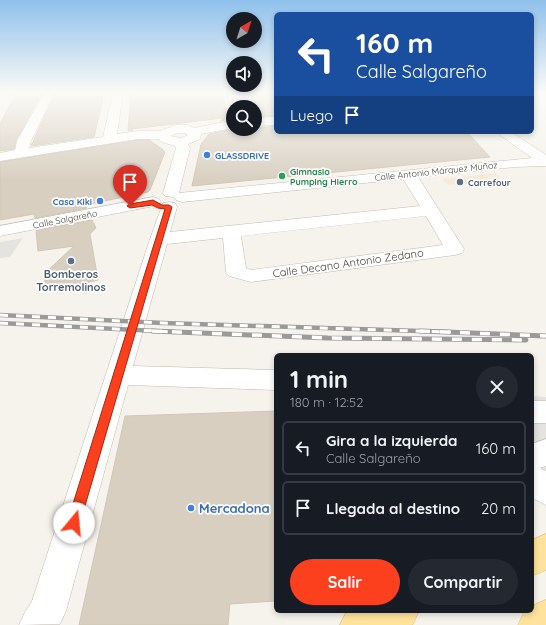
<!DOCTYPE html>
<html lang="es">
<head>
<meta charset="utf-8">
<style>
	body { margin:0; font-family:Quicksand,sans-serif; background:#242831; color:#f1f3f6; height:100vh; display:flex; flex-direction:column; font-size:15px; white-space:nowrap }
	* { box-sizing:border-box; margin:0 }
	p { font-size:13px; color:#9ea1a6 }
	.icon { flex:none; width:22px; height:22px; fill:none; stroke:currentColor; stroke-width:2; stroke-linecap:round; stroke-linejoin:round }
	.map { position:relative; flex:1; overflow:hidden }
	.panel { position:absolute; left:274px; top:353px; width:260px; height:260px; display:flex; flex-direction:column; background:#171b24; border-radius:6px; box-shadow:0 2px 6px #0003 }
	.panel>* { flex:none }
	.top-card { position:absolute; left:274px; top:12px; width:260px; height:122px; border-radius:6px; box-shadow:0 2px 6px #0003; background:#1a4fa0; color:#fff; overflow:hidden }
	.needle { width:26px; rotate:39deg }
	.controls { position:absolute; left:226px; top:12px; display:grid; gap:8px }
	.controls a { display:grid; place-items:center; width:36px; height:36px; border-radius:50%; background:#171b24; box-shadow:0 2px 6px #0003; font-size:20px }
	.pin { position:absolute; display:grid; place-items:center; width:34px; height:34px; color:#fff; margin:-41px -17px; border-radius:50% 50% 50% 0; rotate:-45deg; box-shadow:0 0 4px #0007 }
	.pin .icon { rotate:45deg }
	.me { position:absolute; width:44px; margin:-22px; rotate:17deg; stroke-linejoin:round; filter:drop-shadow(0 0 3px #0008) }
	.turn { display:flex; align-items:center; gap:14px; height:84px; padding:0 16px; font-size:18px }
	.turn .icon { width:52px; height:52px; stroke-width:2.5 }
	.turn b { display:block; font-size:28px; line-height:34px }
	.then { display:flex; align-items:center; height:38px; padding:0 16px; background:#0003; gap:8px; font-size:15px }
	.round { display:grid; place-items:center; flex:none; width:42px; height:42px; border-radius:21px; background:#242831 }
	.head { display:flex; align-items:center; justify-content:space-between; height:68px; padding:0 16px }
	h1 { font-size:24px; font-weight:800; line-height:30px }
	.cta { display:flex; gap:8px; margin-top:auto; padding:8px 16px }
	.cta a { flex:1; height:46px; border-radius:24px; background:#fc3f1d; color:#fff; font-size:16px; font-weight:800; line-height:46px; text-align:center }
	.cta a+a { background:#242831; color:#f1f3f6 }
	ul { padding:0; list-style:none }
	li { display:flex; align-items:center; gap:12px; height:54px; margin:0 8px 6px; padding:0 8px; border:2px solid #363941; border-radius:6px }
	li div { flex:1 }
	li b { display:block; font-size:15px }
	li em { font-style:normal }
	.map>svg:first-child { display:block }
</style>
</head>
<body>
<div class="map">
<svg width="546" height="625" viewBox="0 0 546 625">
	<rect width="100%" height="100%" fill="#f6f3ec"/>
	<path fill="#f7ead8" d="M495,173L502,179L449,185L442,179Z"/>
	<path fill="#e5e3e0" d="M23,238L10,257L0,258V242Z
		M532,396L546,397V481L532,488Z"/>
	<path fill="#d8cfc1" stroke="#d3c7b4" d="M16,93H42L16,140L14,149L0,151V124Z
		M55,93H104L94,137L31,146Z
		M131,93H221L230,119L220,121L223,118L131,129L133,130L128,131Z
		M249,93H276V116H260Z
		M276,126V132H467L490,157L192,186L201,144L209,134L234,129H255V128Z
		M138,140H149L162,149L165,152L150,190L148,192L85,205L87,208L35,218L34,214L0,220V162Z
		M92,220L96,228L90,234L98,280L51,291L48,284L45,283L44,274L74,246L38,251L36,230Z
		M276,411V601L230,604L228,625H79L125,416Z"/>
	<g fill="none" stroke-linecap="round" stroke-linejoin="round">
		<g stroke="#c2bbae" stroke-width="1">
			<path id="minor" d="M44,93H54L31,141L29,148L103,137L113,93H123L117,134L138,131H160L176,125H187L195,128L233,120V128L201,134L200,139L188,144L190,148L179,193L532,158L496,132H511L546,155V166L515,167L418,177L464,249L462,253L455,255L251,282L229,276L226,272L223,238L167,244L133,366L276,370V390L128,385L66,611L60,624L19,625L25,612L32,601L150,239L163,203L169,202L175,203L177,207L170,232L420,206L403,179L182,202L176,200L174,197L165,196L163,193L176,148L175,146L162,142L158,139H138L0,161V153L15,150L17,141ZM177,133H185L188,135L181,138L170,136ZM426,216L443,245L251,270L246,268L241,236Z
				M230,93H240L247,107H235Z
				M276,117V125L255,126V118Z
				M153,197L159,199L161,202L159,205L0,236V226Z
				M532,401H546V423H532Z
				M546,439V466L540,468L546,471V505L532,498V444Z"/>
		</g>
		<g stroke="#e6c16a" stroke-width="1">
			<path id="major" d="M546,534V570L532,576V540Z
				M546,600V625H518L524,612L532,611V606Z
				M347,611H419L413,624L411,625H340Z"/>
		</g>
		<use href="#minor" fill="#fff" fill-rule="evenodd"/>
		<use href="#major" fill="#ffe39c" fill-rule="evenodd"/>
		<g stroke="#9a9a9a" stroke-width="4.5">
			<path id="rail-far1" d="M0,315L163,323L451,332
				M0,323L175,332"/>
		</g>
		<g stroke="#9a9a9a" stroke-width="5">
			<path id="rail" d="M152,331L328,338L526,340
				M420,331L546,336"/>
		</g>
		<use href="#rail-far1" stroke="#fff" stroke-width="3" stroke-dasharray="8" stroke-linecap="butt"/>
		<use href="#rail" stroke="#fff" stroke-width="3.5" stroke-dasharray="10" stroke-linecap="butt"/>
	</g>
	<linearGradient id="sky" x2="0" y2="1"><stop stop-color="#8fc1ec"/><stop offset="0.51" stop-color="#fbfaf6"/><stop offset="1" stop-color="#fbfaf6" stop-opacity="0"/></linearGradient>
	<rect width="546" height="181" fill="url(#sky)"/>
	<path fill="#fc3f1d" stroke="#a42913" d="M153,200L162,205H169L172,207L80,523L78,528L74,530L69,528L67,523L165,209L158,208L152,205L130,208L127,206L130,204Z"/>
	<g fill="#3f7fe0" stroke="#fff" stroke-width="1.5">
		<circle cx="207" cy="155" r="4"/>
		<circle cx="100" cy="201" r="4"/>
		<circle cx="191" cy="508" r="4"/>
	</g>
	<circle fill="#2e9e5b" stroke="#fff" stroke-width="1.5" cx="282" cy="176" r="4"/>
	<g fill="#5c6f8a" stroke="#fff" stroke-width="1.5">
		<circle cx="460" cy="182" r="4"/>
		<circle cx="71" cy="261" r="4"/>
	</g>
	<g text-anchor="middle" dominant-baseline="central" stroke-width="3.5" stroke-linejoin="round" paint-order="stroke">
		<g font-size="9" font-weight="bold" fill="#366cbe" stroke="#fff" text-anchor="start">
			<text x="215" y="155">GLASSDRIVE</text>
			<text x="92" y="201" text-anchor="end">Casa Kiki</text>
		</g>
		<g font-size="9" font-weight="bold" fill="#27864d" stroke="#fff" text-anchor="start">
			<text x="290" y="171">Gimnasio<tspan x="290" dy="10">Pumping Hierro</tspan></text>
		</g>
		<g font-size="9" fill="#4b4439" stroke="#fff">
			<text transform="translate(436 171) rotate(-6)">Calle Antonio Márquez Muñoz</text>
			<text transform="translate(65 219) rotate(-11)">Calle Salgareño</text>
		</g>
		<g font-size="9" font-weight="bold" fill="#4e5e75" stroke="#fff" text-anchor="start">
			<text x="468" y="182">Carrefour</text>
		</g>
		<g font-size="11" fill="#4b4439" stroke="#fff">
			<text transform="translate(348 263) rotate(-8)">Calle Decano Antonio Zedano</text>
		</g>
		<g font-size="11" font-weight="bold" fill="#4e5e75" stroke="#fff">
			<text x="71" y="274">Bomberos<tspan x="71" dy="13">Torremolinos</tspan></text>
		</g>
		<g font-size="13" font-weight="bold" fill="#366cbe" stroke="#fff" text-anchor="start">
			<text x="199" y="508">Mercadona</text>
		</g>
	</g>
</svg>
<div class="controls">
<a><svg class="needle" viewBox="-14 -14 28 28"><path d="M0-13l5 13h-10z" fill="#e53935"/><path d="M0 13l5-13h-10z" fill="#9ea1a6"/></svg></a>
<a><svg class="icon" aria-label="sound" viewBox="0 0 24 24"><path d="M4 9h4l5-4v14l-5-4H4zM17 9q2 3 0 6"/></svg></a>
<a><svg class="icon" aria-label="search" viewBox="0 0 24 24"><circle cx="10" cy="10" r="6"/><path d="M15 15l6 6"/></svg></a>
</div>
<div class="pin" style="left:130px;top:206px;background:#d93025"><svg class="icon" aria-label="arrive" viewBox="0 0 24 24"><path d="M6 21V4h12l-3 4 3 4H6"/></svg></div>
<svg class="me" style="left:74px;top:523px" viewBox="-20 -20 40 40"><circle r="19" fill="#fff"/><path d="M0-13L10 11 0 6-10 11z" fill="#fc3f1d"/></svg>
<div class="top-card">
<div class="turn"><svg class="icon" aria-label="left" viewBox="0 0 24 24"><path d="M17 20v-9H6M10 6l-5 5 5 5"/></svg><div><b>160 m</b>Calle Salgareño</div></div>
<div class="then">Luego<svg class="icon" aria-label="arrive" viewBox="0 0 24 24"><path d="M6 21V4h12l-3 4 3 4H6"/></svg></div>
</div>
<section class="panel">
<div class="head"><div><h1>1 min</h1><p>180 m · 12:52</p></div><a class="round"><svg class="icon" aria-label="close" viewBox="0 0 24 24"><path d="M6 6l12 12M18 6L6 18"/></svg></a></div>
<ul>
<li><svg class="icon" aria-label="left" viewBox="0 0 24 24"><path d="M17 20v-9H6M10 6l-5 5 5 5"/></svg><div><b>Gira a la izquierda</b><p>Calle Salgareño</p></div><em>160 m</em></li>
<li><svg class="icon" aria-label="arrive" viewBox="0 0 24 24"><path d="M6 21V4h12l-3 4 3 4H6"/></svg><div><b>Llegada al destino</b></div><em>20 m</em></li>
</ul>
<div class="cta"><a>Salir</a><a>Compartir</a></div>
</section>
</div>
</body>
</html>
